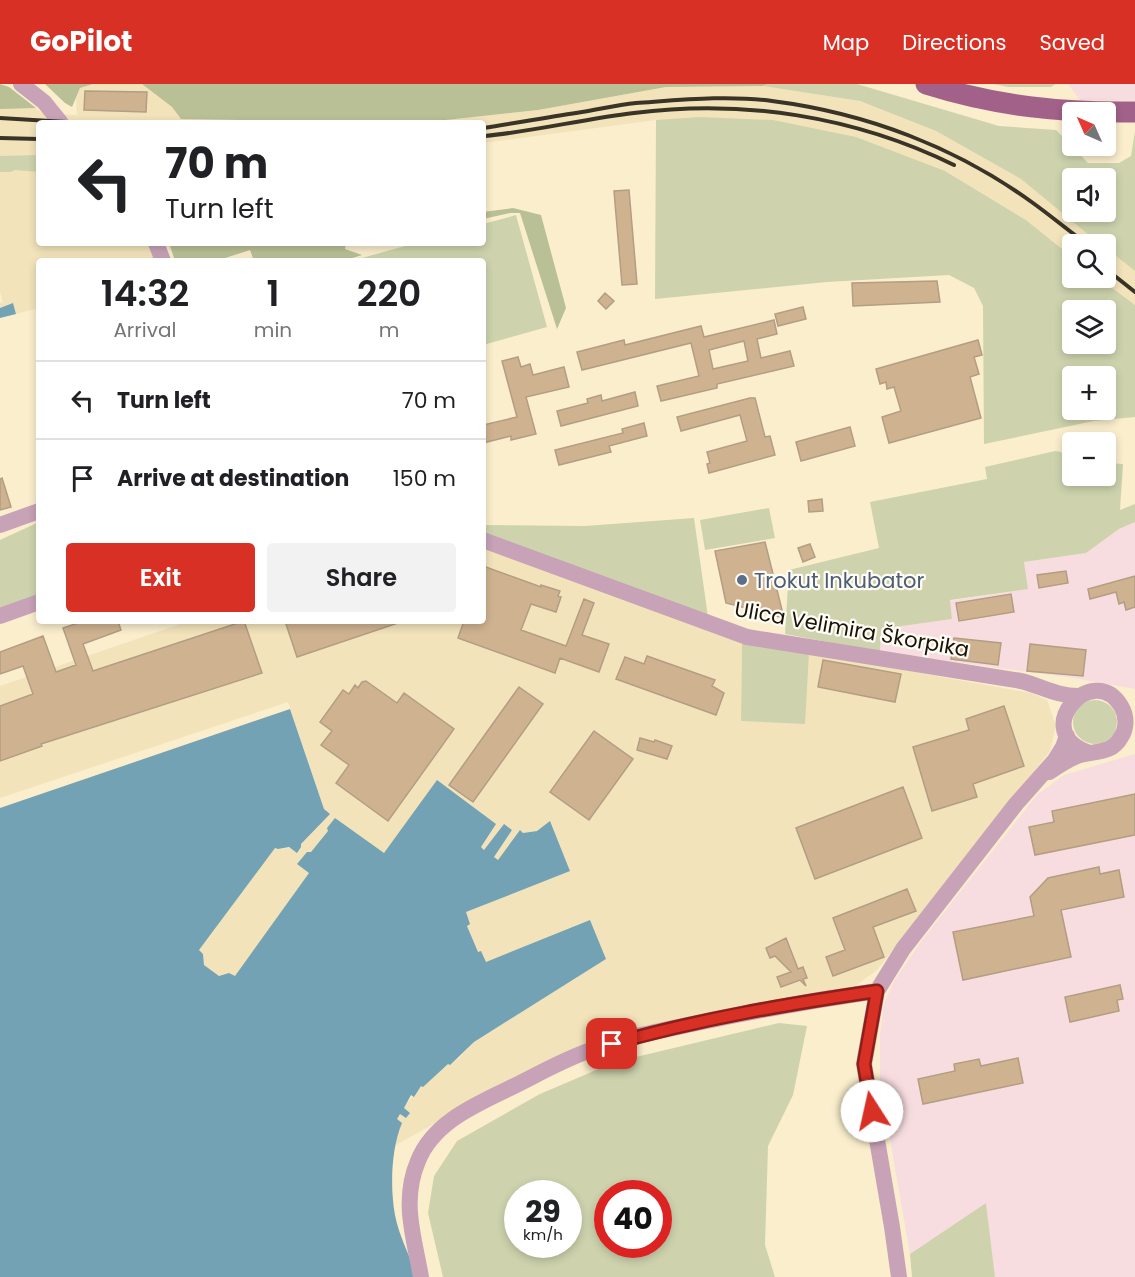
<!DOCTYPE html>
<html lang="en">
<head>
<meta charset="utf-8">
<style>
	body { margin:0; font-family:Poppins,sans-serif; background:#f2f2f2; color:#202124; height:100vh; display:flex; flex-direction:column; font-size:22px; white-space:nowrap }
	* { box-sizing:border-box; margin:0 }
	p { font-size:20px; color:#757577 }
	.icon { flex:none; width:33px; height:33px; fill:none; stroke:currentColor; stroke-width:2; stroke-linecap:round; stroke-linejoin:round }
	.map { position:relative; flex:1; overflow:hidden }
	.details { position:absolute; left:36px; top:174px; width:450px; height:366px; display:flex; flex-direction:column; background:#fff; border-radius:6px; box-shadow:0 3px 9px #0003 }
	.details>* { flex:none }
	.hud { position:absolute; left:36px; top:36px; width:450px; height:126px; border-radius:6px; box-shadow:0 3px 9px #0003; background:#fff; color:#202124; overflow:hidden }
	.needle { width:39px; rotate:315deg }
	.fabs { position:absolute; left:1062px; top:18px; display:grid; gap:12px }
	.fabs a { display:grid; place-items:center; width:54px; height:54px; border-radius:6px; background:#fff; box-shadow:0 3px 9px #0003; font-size:30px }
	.speed { position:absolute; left:504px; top:1096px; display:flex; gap:12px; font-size:30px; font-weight:700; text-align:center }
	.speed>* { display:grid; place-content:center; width:78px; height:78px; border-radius:50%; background:#fff; box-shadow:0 3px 9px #0003; line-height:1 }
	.speed small { font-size:15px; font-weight:400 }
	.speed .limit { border:9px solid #d22; background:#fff; color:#111 }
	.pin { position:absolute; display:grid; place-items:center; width:51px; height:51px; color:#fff; margin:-26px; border-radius:12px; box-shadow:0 3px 9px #0006 }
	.me { position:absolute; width:66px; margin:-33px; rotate:350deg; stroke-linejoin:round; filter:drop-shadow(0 0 4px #0008) }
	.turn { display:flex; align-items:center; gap:21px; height:126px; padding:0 30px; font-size:27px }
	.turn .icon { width:78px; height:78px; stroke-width:2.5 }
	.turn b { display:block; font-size:42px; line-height:51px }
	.eta { display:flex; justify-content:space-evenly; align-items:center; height:102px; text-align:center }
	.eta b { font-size:36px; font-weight:600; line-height:42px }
	.action { display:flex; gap:12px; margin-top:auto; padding:12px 30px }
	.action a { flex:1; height:69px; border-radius:6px; background:#d93025; color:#fff; font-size:24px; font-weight:600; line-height:69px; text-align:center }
	.action a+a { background:#f2f2f2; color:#202124 }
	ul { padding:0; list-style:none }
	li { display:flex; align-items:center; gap:18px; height:78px; padding:0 30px; border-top:2px solid #e0e0e0 }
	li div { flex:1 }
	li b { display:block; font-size:22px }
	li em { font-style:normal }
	header { display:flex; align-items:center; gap:36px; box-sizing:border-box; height:84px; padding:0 30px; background:#d93025; color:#fff }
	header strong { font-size:28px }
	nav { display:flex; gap:33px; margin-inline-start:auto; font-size:21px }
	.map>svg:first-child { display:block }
</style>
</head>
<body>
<header>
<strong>GoPilot</strong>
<nav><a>Map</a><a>Directions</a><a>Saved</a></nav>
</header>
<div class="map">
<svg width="1135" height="1193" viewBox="0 0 1135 1193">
	<rect width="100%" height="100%" fill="#faeecd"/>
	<path fill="#f8dde0" d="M1068,0H1135V17L1080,16Z
		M1135,438V605L1073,594L880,568L881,545L952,535L949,517L1027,505L1024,478L1086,469L1119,445Z
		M1135,670V1193H995L986,1120L910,1170L880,998V950L884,920L894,897L922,856L1037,711L1064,691Z"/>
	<path fill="#f2e3bb" d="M0,0L9,3L42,29L77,31L76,15L80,4L93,0H142L172,23L181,35L382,39H39V159H150L159,177H39V224L16,230L13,220L0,224V219L3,218L0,208Z
		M763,2L860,17L936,47L1021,95L1101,160H1072V173L1026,136L945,87L656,36L483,59V39H418L538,26L666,3Z
		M1106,164L1135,187V221L1099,194H1106Z
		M483,463L742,559L741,637L809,569L1031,609L1047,616L1056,642L1050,667L877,886L857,901L643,945L515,995L394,1062L401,1039L396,1035L400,1030L410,1029L403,1024L421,1002L448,980L459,974L474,958L606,875L590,836L486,878L478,869L467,841L466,828L570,786L550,738L537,747L523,749L520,746L498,776L494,773L512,746L504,741L485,767L481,763L384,769L328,747L311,768H307L297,780L309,789L235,893L229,889L219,892L204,881L203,870L199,866L275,763L278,765L301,763V760L330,730L324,725L288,618L0,714V602L189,537H483Z"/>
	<path fill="#ced3ae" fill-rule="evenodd" d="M767,0H857L999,42L1056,46L1088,79H1119L1131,72L1135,47V187L1106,164V160H1101L1089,151L1021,95L936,47L860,17L763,2ZM1072,94H1106V128H1072Z
		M993,0H1056L1051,3H1008Z
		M700,33L773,36L856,53L945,87L1026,136L1072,173V194H1099L1135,221V333L1094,337L984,360L983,222L974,204L949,191L827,198L655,215L656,36ZM1072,226H1106V260H1072ZM1106,292V326H1072V292Z
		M39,71V88L15,86L11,88H0V72Z
		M516,131L547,243L483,261V177H351L416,159H483V140Z
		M1055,367L1061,368L1068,380H1072V392H1106V379L1123,380L1120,426L1135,420V438L1119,445L1086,469L1024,478L1028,505L950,516L952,535L881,545L880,568L785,550L789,486L879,464L870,418L987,395L985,383Z
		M769,424L775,454L705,466L700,436Z
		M694,434L708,533L483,452V441L585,442Z
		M39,438V515L0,528V456Z
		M742,559L809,569L805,640L741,637Z
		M1073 638a22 22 0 1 1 44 0a22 22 0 1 1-44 0Z
		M779,939L807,942L793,1011L768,1062L765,1161L775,1193H443L428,1129L434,1092L457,1057L540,1010L615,978ZM518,1110H568V1161H518ZM608,1110H658V1161H608Z
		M986,1119L995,1193H912L910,1170Z"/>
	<path fill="#bac096" d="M0,0L9,3L36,24L0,25Z
		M45,0H93L80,4L72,23L65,19Z
		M142,0H767L763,2L666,3L538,26L418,39L181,35L172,23Z
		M513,124L541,131L566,224L557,245L520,129H510L483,135V128Z
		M169,159H346L345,165L362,171L343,177H254L250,166L216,177H175Z"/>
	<path fill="#73a2b4" d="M13,219L16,230L0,234V224Z
		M290,625L324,725L330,730L301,760V763L297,769L289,763L278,765L275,764L199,866L203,870L204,881L219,892L229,889L235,892L309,789L297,780L307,768H311L328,747L327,744L335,734L384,769L437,696L496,740L481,763L484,766L504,740L512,746L494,773L498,776L520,746L523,749L537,747L550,737L570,787L466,828L470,840L467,842L478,868L481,867L486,878L590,836L606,875L474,958L450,981L448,980L423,1003L421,1002L414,1013L411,1011L404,1024L410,1029L406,1034L400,1030L397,1035L402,1039C391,1065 390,1104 395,1131C399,1152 410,1173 418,1193H0V724Z"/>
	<path fill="#cfb391" stroke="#b39d83" stroke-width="1.5" fill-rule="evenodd" d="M85,7L147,8L146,28L84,26Z
		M629,106L637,200L622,201L614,107Z
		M937,197L940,218L853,222L852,199Z
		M605,209L614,217L606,225L598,217Z
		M803,223L806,235L778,242L775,230Z
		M774,236L777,250L757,255L761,274L790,267L794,282L717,300V304L661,317L657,302L699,292L691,259L582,286L577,268L624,256L625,261L701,242L704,253ZM744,257L748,277L713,285L709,266Z
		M978,256L982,271L974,273L979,290L970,293L981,334L889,359L882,333L901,327L894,303L887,305L886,298L880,300L876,285Z
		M518,273L521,283L530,280L533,291L564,283L569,303L526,313L536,350L511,356V352L483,359V341L517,333L502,277Z
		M635,308L638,322L561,342L557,327L588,319L587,315L601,311L602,317Z
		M750,314H755L765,353L770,352L775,371L709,389L707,380L710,379L707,368L747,357L740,331L681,347L677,333Z
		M644,339L647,352L609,362L611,368L559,381L555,366L623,349L622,345Z
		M850,343L855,362L801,377L796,358Z
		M2,394L11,423L0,426V395Z
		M822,415L823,427L809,428L808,417Z
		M765,458L784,534L726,519L715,467Z
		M810,460L815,473L803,478L798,464Z
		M483,482L541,503V501L560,507L558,512L561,513L556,528L531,520L521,546L566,562L584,515L594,519L582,551L609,560L599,588L560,574L555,589L458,554L464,537H483Z
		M1066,487L1068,499L1039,504L1037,491Z
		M1135,492V523L1126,526L1124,518L1119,520L1116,508L1090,515L1088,505Z
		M1011,510L1014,528L959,537L956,519Z
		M84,537H118L121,546L83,560L93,587L244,537L262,589L41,660L42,662L0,677V622L33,610L23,582L0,590V568L43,552L56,588L76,581L63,544Z
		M285,537H398V539L297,573Z
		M954,554L1001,559L998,581L951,575Z
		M1030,560L1086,566L1083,592L1027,587Z
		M647,572L715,596L712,602L724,609L716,631L616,595L625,573L644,580Z
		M823,576L901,590L895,618L818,603Z
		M366,597L397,619L404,609L454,645L388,737L336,699L349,681L321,661L332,647L320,638L343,606L349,610L355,601L358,604L362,598Z
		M519,603L543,620L473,718L449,701Z
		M1004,622L1024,682L973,700L977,713L932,727L913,663L969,646L966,635Z
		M594,647L633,675L589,736L550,708Z
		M640,654L654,658L655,656L672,662L667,675L637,666Z
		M903,703L922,754L815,795L796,744Z
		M1135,710V751L1035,771L1029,743L1054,738L1052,727Z
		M1099,783L1100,790L1119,786L1124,813L1061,826L1071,873L963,896L953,848L1034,832L1030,813L1048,794Z
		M907,805L916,827L873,843L884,873L833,892L826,873L845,866L833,834Z
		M786,854L798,885L803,883L807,894L803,895L806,902L800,896L781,903L777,893L791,888L775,872L770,874L766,864Z
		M1120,901L1123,915L1117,916L1119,927L1070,938L1065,913Z
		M1018,974L1023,999L923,1020L918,995L955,987L954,980L979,975L981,982Z"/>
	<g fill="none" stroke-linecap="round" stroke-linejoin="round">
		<path stroke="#c8a2b7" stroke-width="16" d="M21,0L44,18L61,39
			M156,159L163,177
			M0,441L39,427
			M483,456L747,553L1021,597C1041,602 1057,612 1078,612
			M0,532L39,518
			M1049,688C1058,682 1067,676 1077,672C1094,666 1111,671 1121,653C1127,644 1127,632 1121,622C1093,575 1027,649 1090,669
			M421,1193C414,1153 401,1117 418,1077C433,1039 473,1022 508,1005C535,992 562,976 591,966C623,954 658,947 692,940C753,927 815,916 877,907
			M899,1193L892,1143L864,980L877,907L903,865L1016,720L1055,676L1063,663L1067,652"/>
		<path stroke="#a26189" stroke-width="21" d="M926,0C996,22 1062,29 1135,28"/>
		<path stroke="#393426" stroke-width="4" d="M0,34L83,39
			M483,44C516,39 549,33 582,28C600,25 618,21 636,19C680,16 728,11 772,17C866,29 956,63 1033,119C1051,132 1069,147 1087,160
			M485,52C535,47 584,35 634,29C743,15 854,32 954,81
			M0,54L39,55
			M1106,185L1135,208"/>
	</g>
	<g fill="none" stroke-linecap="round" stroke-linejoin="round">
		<g stroke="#8d1f18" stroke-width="15">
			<path id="route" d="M612,960C699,935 788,920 877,907L864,980L872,1027"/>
		</g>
		<use href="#route" stroke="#d93025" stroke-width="10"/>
	</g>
	<circle fill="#5c6f8a" stroke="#fefcf5" stroke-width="2" cx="742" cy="496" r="6"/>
	<g text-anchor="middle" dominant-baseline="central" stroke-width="4.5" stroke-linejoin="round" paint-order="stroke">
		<g font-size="21" fill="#4e5e75" stroke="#fefcf5" text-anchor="start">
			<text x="754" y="496">Trokut Inkubator</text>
		</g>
		<g font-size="21" fill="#171308" stroke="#fefcf5">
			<text transform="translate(852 545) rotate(10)">Ulica Velimira Škorpika</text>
		</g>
	</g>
</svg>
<div class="fabs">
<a><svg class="needle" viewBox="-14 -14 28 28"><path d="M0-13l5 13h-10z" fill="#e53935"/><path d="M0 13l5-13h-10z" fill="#757577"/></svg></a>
<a><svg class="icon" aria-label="sound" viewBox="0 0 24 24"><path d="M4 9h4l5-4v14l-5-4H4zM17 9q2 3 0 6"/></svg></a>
<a><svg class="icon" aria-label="search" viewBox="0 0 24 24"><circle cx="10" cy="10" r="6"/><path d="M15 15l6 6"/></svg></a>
<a><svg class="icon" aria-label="layers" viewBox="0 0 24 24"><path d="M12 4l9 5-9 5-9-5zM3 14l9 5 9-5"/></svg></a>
<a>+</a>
<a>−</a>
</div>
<div class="speed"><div>29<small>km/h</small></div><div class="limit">40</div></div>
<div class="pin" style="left:612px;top:960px;background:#d93025"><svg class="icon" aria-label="arrive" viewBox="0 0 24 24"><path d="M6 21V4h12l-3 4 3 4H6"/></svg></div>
<svg class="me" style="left:872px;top:1027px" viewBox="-20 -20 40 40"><circle r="19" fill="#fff"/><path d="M0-13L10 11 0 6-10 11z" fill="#d93025"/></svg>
<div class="hud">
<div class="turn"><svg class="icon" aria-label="left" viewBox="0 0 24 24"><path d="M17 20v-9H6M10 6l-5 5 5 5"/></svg><div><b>70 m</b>Turn left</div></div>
</div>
<section class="details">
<div class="eta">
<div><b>14:32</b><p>Arrival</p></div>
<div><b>1</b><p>min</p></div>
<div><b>220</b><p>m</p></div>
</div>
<ul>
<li><svg class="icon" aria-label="left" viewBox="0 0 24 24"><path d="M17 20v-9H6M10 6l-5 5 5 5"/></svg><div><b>Turn left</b></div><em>70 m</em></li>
<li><svg class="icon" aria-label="arrive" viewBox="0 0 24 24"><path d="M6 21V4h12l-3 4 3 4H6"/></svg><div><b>Arrive at destination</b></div><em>150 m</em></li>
</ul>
<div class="action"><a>Exit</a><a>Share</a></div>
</section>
</div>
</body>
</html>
